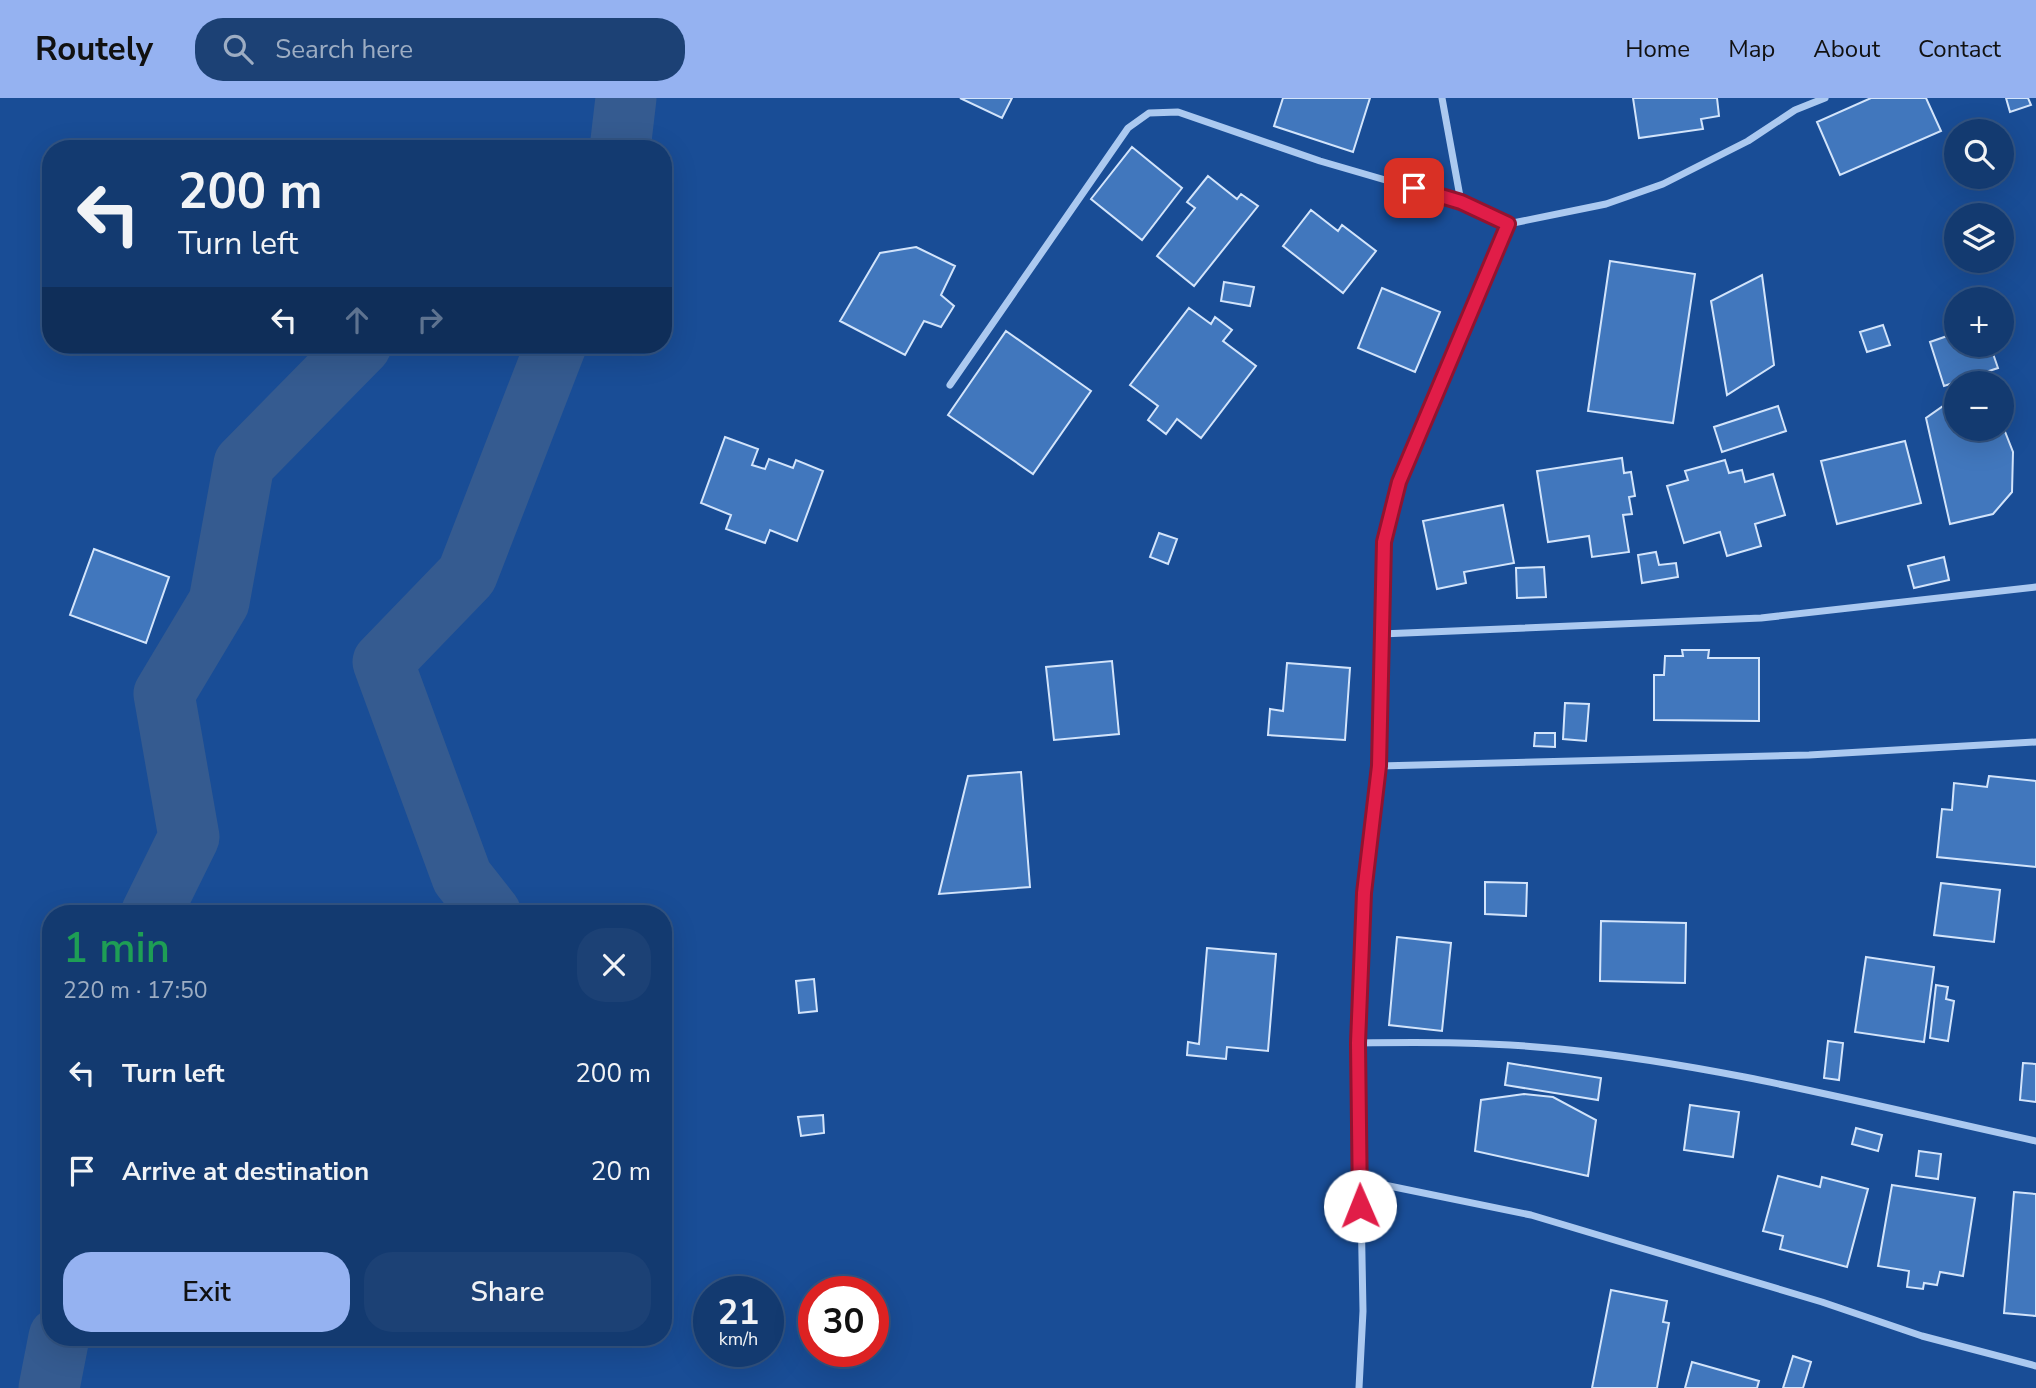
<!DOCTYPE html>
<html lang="en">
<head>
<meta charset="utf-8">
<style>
	body { margin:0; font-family:"Nunito Sans",sans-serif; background:#1c4175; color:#f1f3f6; height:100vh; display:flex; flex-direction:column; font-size:26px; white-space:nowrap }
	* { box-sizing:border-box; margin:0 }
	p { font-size:23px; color:#9dadc3 }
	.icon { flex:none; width:38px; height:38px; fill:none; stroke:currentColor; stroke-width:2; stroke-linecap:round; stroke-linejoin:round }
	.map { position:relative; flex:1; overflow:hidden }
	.drawer { position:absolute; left:42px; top:807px; width:630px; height:441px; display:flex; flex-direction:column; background:#133a70; border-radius:28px; box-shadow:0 7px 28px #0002,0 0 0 2px #325483 }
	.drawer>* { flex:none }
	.top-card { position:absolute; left:42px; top:42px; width:630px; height:214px; border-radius:28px; box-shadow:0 7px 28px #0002,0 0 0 2px #325483; background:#133a70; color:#f1f3f6; overflow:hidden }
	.controls { position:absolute; left:1944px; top:21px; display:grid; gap:14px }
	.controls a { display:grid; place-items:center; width:70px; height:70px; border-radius:50%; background:#133a70; box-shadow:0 7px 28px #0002,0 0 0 2px #325483; font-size:35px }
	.speed { position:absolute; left:693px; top:1178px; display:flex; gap:14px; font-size:35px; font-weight:700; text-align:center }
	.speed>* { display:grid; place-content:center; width:91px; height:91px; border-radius:50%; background:#133a70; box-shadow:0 7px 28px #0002,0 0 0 2px #325483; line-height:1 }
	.speed small { font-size:18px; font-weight:400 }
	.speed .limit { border:10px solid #d22; background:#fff; color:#111 }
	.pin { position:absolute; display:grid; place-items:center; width:60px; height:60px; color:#fff; margin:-30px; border-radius:14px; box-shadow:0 4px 10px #0006 }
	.me { position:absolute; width:77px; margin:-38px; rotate:359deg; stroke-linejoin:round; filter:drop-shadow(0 0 5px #0008) }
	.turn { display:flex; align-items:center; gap:24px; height:147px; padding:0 21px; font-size:32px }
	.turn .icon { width:91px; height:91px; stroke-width:2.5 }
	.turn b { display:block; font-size:49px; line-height:60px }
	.lanes { display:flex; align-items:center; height:66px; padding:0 21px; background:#0003; justify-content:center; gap:35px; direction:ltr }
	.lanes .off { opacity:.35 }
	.round { display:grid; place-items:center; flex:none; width:74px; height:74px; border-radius:28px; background:#1c4175 }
	.summary { display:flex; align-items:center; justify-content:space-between; height:119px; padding:0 21px }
	h1 { font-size:42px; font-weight:600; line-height:52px; color:#1e9e55 }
	.button { display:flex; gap:14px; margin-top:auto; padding:14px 21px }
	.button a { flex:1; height:80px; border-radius:28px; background:#95b2f1; color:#111; font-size:28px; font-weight:600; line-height:80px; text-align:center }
	.button a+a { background:#1c4175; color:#f1f3f6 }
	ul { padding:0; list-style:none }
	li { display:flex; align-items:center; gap:21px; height:98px; padding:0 21px }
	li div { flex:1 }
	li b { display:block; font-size:26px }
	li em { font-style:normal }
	header { display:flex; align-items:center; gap:42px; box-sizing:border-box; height:98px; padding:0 35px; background:#95b2f1; color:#111 }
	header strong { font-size:33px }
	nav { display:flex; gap:38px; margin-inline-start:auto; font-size:24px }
	.search { width:490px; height:63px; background:#1c4175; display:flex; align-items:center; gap:18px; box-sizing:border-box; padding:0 24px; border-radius:28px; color:#9dadc3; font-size:26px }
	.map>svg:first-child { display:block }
</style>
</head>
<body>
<header>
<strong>Routely</strong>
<div class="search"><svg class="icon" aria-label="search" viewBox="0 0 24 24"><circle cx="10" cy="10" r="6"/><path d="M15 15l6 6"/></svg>Search here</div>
<nav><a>Home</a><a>Map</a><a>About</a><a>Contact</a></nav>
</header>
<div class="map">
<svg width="2036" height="1290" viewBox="0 0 2036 1290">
	<rect width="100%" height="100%" fill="#194d96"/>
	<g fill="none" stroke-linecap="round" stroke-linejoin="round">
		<path stroke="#355b90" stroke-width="61" d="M620,51L626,0
			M151,816L189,739L164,596L219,504L244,366L361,247
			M491,816L462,779L383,564L467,477L556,247
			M49,1290L59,1239"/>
	</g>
	<path fill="#4177bd" stroke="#d2e4fb" stroke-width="2" d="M960,0H1012L1002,20Z
		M1283,0H1370L1353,54L1274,28Z
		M1633,0H1717L1719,18L1701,21L1703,31L1639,40Z
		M1871,0H1926L1941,33L1840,77L1817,24Z
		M2006,0H2028L2031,7L2010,14Z
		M1132,49L1182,90L1142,142L1091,101Z
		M1208,78L1237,101L1241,96L1258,108L1194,188L1157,158L1195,110L1187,104Z
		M1311,112L1338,133L1342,127L1376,153L1343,195L1283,148Z
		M916,149L955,168L941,197L954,208L941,229L924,223L905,257L840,223L880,155Z
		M1610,163L1695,176L1673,325L1588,313Z
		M1762,177L1774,267L1727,297L1711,203Z
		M1224,184L1254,189L1250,208L1221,203Z
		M1382,190L1440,214L1415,274L1358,250Z
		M1189,210L1211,226L1215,219L1232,232L1223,243L1256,268L1201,340L1177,321L1166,336L1148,322L1158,308L1130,287Z
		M1883,227L1890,247L1867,254L1860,234Z
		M1006,233L1091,293L1033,376L948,317Z
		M1956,235V247H1990L1998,270L1944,288L1930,244Z
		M1956,302V331H2002V326L2013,354L2012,394L1993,416L1950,426L1926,320L1946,306Z
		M1778,308L1786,333L1722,354L1714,329Z
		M725,339L758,351L752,367L765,371L769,361L793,370L796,362L823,373L797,443L770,432L765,445L726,431L731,417L701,405Z
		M1905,343L1921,405L1837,426L1821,363Z
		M1622,360L1624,375L1631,374L1635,398L1629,399L1632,416L1623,417L1629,454L1592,459L1589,438L1548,444L1537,373Z
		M1725,362L1729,375L1742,372L1745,384L1773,376L1785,417L1755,426L1761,448L1727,458L1720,434L1684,445L1667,388L1688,382L1685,373Z
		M1503,407L1514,465L1464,474L1466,485L1437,491L1423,423Z
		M1159,435L1177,441L1168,466L1150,459Z
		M94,451L169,479L146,545L70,517Z
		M1656,454L1659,467L1676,465L1678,479L1642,485L1638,457Z
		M1944,459L1949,482L1914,490L1908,468Z
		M1544,469L1546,499L1517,500L1516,470Z
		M1682,552H1709L1708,560H1759V623L1654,622V577H1664L1665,558H1683Z
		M1112,563L1119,636L1054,642L1046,569Z
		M1287,565L1350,570L1345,642L1268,637L1270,611L1283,613Z
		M1565,605L1589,606L1586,643L1563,641Z
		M1535,635H1555V649L1534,648Z
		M1021,674L1030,789L939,796L968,678Z
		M1989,678L2036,683V769L1937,759L1942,711L1952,712L1954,685L1987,689Z
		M1485,784L1527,785L1526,818L1485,816Z
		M1941,785L2000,792L1994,844L1934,837Z
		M1601,823L1686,825L1685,885L1600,883Z
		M1397,839L1451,845L1442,933L1389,927Z
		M1207,850L1276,856L1268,953L1227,949L1226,961L1187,957L1188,944L1199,946Z
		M1866,859L1934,869L1924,944L1855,934Z
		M814,881L817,913L799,915L796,883Z
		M1936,887L1948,889L1946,901L1954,903L1948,943L1930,940Z
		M1828,943L1843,945L1839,982L1824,980Z
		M1508,965L1601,980L1598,1002L1505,987Z
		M2023,965L2036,966V1004L2020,1002Z
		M1524,996L1553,999L1596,1022L1588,1078L1475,1053L1481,1002Z
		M1690,1007L1739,1014L1733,1059L1684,1052Z
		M823,1017L824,1035L801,1038L798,1019Z
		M1856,1030L1882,1037L1878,1053L1852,1046Z
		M1919,1053L1941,1056L1938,1081L1916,1078Z
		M1778,1078L1820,1089L1822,1079L1868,1091L1847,1169L1780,1151L1783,1138L1763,1133Z
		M1892,1087L1975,1100L1963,1178L1940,1174L1937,1187L1924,1185L1923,1191L1907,1189L1909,1173L1878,1168Z
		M2014,1094L2036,1096V1218L2004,1215Z
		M1611,1192L1667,1203L1663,1224L1669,1225L1657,1290H1592Z
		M1793,1258L1811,1264L1803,1290H1783Z
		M1692,1264L1759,1283L1757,1290H1685Z"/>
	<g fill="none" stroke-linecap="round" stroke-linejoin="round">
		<path stroke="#abc9f0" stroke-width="7" d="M1442,0L1461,104
			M950,287L1128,30L1149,15L1178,14L1320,63L1461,104L1508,126L1606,106L1663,86L1748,43L1795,12L1825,0
			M1381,536L1761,520L2036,489
			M1379,668L1809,657L2036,644
			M1358,945C1426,944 1493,944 1560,951C1721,967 1879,1009 2036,1043
			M1360,1082L1531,1117L1822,1204L1922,1238L2036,1268
			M1359,1290L1363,1213L1358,945L1364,795L1379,668L1384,444L1399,384L1508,126"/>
	</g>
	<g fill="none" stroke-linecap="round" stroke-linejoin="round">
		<g stroke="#92132f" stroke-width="18">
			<path id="route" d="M1360,1108L1358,945L1364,795L1379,668L1384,444L1399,384L1508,126L1461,104L1414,90"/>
		</g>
		<use href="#route" stroke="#e11d48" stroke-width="12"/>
	</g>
</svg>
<div class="controls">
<a><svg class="icon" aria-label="search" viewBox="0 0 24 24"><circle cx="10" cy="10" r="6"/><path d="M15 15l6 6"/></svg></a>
<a><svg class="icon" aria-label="layers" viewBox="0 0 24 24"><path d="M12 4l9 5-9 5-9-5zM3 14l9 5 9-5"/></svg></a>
<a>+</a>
<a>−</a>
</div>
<div class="speed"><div>21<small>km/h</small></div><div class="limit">30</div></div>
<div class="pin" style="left:1414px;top:90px;background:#d93025"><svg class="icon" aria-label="arrive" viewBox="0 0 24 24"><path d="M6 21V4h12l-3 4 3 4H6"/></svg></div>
<svg class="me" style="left:1360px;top:1108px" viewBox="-20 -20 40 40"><circle r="19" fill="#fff"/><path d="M0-13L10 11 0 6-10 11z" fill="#e11d48"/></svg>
<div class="top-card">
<div class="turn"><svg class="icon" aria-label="left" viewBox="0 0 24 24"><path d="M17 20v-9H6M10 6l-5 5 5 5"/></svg><div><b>200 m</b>Turn left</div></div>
<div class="lanes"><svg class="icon" aria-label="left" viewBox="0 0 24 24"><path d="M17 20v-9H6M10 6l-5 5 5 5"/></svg><svg class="icon off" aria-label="ahead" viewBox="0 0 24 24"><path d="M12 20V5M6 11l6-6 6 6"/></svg><svg class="icon off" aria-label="right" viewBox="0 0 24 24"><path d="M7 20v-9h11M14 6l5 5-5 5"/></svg></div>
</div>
<section class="drawer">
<div class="summary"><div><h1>1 min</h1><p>220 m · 17:50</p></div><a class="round"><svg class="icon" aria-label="close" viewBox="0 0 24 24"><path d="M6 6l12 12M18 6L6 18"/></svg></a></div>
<ul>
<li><svg class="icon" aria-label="left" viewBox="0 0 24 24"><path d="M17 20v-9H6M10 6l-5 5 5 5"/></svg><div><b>Turn left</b></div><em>200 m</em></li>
<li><svg class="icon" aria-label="arrive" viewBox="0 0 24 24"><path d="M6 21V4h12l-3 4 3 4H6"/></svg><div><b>Arrive at destination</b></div><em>20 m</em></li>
</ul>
<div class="button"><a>Exit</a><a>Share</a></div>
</section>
</div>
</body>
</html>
